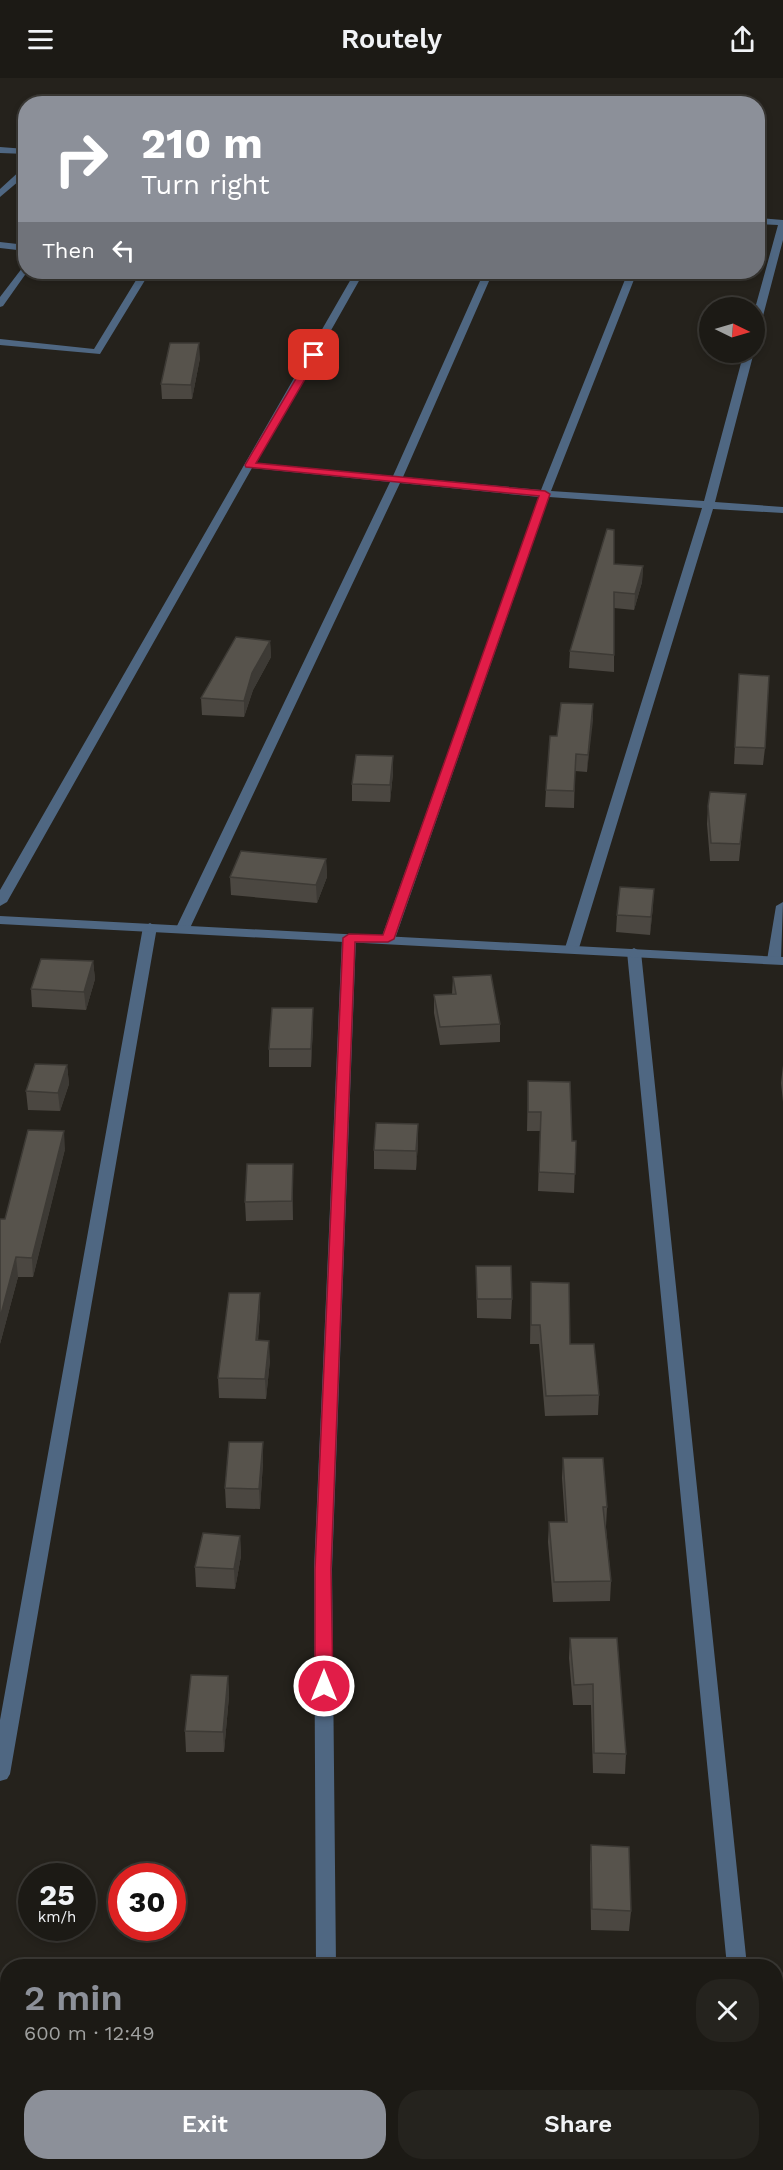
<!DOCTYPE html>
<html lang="en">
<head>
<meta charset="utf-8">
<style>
	body { margin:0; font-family:"Work Sans",sans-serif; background:#25231e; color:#f1f3f6; height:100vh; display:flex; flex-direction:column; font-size:22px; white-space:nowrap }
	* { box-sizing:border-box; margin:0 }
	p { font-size:20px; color:#a0a1a0 }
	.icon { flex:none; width:33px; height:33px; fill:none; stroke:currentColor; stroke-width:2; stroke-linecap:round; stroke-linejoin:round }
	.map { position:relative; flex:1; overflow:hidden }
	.details { position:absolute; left:0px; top:1881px; width:783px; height:212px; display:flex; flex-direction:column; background:#1c1a15; border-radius:24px 24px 0 0; box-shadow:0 3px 9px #0003,0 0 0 2px #3a3834 }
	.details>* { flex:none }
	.banner { position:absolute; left:18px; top:18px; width:747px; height:183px; border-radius:24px; box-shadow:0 3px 9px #0003,0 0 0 2px #3a3834; background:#8c9099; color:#fff; overflow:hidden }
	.needle { width:39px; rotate:95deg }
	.controls { position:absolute; left:699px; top:219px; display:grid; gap:12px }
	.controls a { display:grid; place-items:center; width:66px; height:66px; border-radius:50%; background:#1c1a15; box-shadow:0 3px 9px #0003,0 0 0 2px #3a3834; font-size:30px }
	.speed { position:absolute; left:18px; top:1785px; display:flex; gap:12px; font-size:30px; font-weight:700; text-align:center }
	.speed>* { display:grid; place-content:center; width:78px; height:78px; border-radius:50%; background:#1c1a15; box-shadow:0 3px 9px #0003,0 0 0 2px #3a3834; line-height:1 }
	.speed small { font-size:15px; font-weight:400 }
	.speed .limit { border:9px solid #d22; background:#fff; color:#111 }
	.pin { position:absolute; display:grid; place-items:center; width:51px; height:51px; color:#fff; margin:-26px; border-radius:12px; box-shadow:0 3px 9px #0006 }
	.me { position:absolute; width:66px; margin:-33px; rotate:0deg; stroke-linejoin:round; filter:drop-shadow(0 0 4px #0008) }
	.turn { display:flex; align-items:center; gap:21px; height:126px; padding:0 24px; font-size:27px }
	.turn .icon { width:78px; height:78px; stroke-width:2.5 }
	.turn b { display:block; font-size:42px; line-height:51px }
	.then { display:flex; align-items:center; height:57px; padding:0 24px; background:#0003; gap:12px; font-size:22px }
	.round { display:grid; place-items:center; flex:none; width:63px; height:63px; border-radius:24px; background:#25231e }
	.head { display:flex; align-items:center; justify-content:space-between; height:102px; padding:0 24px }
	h1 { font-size:36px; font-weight:600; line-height:45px; color:#8c9099 }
	.action { display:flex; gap:12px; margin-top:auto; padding:12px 24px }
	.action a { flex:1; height:69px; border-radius:24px; background:#8c9099; color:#fff; font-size:24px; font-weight:600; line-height:69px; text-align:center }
	.action a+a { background:#25231e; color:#f1f3f6 }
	header { display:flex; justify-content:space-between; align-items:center; height:78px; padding:0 24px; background:#1c1a15; font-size:27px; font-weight:600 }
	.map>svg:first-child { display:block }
</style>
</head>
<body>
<header><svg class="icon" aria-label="menu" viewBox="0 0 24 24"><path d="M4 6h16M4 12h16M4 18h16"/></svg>Routely<svg class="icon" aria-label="share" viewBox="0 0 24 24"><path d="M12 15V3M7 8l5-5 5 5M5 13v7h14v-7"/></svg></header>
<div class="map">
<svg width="783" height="2092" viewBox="0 0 783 2092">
	<rect width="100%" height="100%" fill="#25221c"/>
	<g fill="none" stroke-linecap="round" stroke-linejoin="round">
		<path fill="#4f6782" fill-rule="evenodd" d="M0,69L26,71V76L0,75Z
			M23,90H26V97L0,119V111Z
			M758,140L783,142V162L759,253L754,256V234L778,147L758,146Z
			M0,164L26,167V173L0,170Z
			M26,185L27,194L3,228L0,229V219Z
			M141,194H150L100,276L0,267V261L94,271Z
			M355,194H364L256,385L393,398L484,194H493L403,399L541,412L628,194H637L551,413L704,423L744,274H754L715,424L783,429V435L713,431L579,870L572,874L565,870L702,430L549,419L395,861L388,865L381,861L539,419L400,405L190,850L183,854L176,850L390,404L252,390L7,824L0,828V812Z
			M783,824L781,882L774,886L767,882L776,828Z
			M150,845L157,849L10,1696L7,1701L0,1703V1642L143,849Z
			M349,856L356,860L332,1491L336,1888H316L314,1491L342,860Z
			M634,870L641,874L747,1888H727L627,874Z
			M316,2085H338V2092H316Z
			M747,2085H769V2092H747Z"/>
		<path fill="#4f6782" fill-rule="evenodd" d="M0,838L783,879V887L0,846Z"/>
	</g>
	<path fill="#4b4741" d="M564,194H596L595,197L564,195Z
		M200,280L192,321H162L161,306Z
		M614,486L643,488L642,504L634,532L614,530V594L569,590L570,573Z
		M270,563L271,579L253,612L244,639L202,637L201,620Z
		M738,612L765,670L763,687L734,686Z
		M593,626L587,694L575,693L574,730L545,729L546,712L557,658Z
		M393,695L390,724L352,723V706Z
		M746,716L739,783H710L707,746L708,728Z
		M326,781L327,799L317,825L231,817L230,799Z
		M653,828L650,857L616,854L617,837Z
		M93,883L95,901L86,932L32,929L31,911Z
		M453,899L500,946V964L440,967L434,935V917L452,916Z
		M313,930V948L311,989H269V971Z
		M67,987L69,1006L60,1033L28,1032L26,1013Z
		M783,987V1024L781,1005Z
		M528,1003L572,1063H576L574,1115L538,1113L540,1053H527Z
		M418,1065L416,1092L374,1091V1072Z
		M65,1071L33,1199H18L0,1266L5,1141Z
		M293,1105V1142L246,1143L245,1124Z
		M476,1188L512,1221L511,1241L477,1240Z
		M531,1204L570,1266L599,1317L598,1337L545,1338L539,1266H530Z
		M260,1235L258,1263L270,1282L266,1321L219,1320L218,1300Z
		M563,1380L607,1429L606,1449L611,1503L610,1523L553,1524L548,1464L549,1444H565L562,1400Z
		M263,1384L260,1431L226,1430L225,1410Z
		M240,1458L241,1478L235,1511L196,1509L195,1489Z
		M570,1560L626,1676L625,1696L593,1695L591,1627H573L569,1580Z
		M228,1598L229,1618L224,1674H186L185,1653Z
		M591,1767L631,1833L629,1853L591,1852L590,1788Z
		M486,2085H595V2087L594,2092H486Z"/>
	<path fill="#3d3a35" d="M199,265L200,280L192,321L191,307Z
		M643,488L642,504L634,532L635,516Z
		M270,563L271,579L253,612L244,639V623L252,595Z
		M593,626V643L587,694L588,677Z
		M393,678V695L390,724V707Z
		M326,781L327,799L317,825L316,807Z
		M654,811L653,828L650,857L651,839Z
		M93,883L95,901L86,932L84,914Z
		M313,930V948L311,989V971Z
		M67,987L69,1006L60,1033L58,1015Z
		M418,1046V1065L416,1092V1073Z
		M64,1053L65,1071L33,1199L32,1180Z
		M293,1086V1142L292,1123Z
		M16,1179L18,1199L0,1266V1240Z
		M260,1215V1235L256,1282V1262Z
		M269,1263L270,1282L266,1321L265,1301Z
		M263,1364V1384L260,1431L259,1411Z
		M240,1458L241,1478L235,1511L234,1491Z
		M228,1598L229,1618L224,1674L223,1654Z"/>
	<path fill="#57534c" stroke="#3d3a35" stroke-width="1.5" d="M170,265H199L191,307L161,306Z
		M607,451L614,452V486L643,488L635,516L614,514V577L570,573Z
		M236,559L270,563L252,595L244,623L201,620Z
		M739,596L769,598L765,670L735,669Z
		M561,625L593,626L588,677L576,676L574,713L546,712L550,658H557Z
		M356,677L393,678L390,707L352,706Z
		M710,714L746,716L740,766L711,765L708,728Z
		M241,773L326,781L316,807L230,799Z
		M620,809L654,811L651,839L617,837Z
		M41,881L93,883L84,914L31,911Z
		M491,897L500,946L440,949L434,917L456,916L453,899Z
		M272,930H313L311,971H269Z
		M35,986L67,987L58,1015L26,1013Z
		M528,1003L570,1004L572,1063H576L575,1096L539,1094L541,1034H528Z
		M376,1045L418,1046L416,1073L374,1072Z
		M28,1052L64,1053L32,1180L16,1179L0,1240V1141H5Z
		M247,1086H293L292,1123L245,1124Z
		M476,1188H511L512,1221H477Z
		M531,1204L569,1205L570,1266H594L599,1317L546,1318L540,1247H531Z
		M229,1215H260L256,1262L269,1263L265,1301L218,1300Z
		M229,1364H263L259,1411L225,1410Z
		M563,1380H603L607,1429H603L611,1503L554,1504L549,1444H567Z
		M203,1455L240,1458L234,1491L195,1489Z
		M570,1560H617L626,1676L594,1675L593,1606L574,1607Z
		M191,1597L228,1598L223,1654L185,1653Z
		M591,1767L629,1769L631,1833L592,1831Z
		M504,2085H595V2087Z"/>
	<path fill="#e11d48" stroke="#92132f" stroke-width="1.5" d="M314,274L319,277L256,385L545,413L550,416L394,861L388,864H355L331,1491L333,1608L330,1612H318L315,1608V1491L343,860L349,856L383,857L539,418L246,389L245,387L310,277Z"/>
</svg>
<div class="controls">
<a><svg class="needle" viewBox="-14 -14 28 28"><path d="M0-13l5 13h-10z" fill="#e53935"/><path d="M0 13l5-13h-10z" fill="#a0a1a0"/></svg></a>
</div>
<div class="speed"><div>25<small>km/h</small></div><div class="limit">30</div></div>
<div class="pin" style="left:314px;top:277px;background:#d93025"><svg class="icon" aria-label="arrive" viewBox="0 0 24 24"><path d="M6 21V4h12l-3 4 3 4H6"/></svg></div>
<svg class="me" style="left:324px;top:1608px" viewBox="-20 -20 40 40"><circle r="17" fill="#e11d48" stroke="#fff" stroke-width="3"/><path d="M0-11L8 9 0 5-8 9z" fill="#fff"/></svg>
<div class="banner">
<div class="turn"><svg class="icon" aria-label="right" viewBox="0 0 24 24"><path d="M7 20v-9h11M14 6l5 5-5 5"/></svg><div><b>210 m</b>Turn right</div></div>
<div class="then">Then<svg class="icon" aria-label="left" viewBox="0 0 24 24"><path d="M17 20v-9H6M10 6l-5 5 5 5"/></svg></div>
</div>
<section class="details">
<div class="head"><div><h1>2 min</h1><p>600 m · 12:49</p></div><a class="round"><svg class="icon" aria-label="close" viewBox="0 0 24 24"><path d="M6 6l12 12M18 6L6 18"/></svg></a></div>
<div class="action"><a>Exit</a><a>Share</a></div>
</section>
</div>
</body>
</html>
